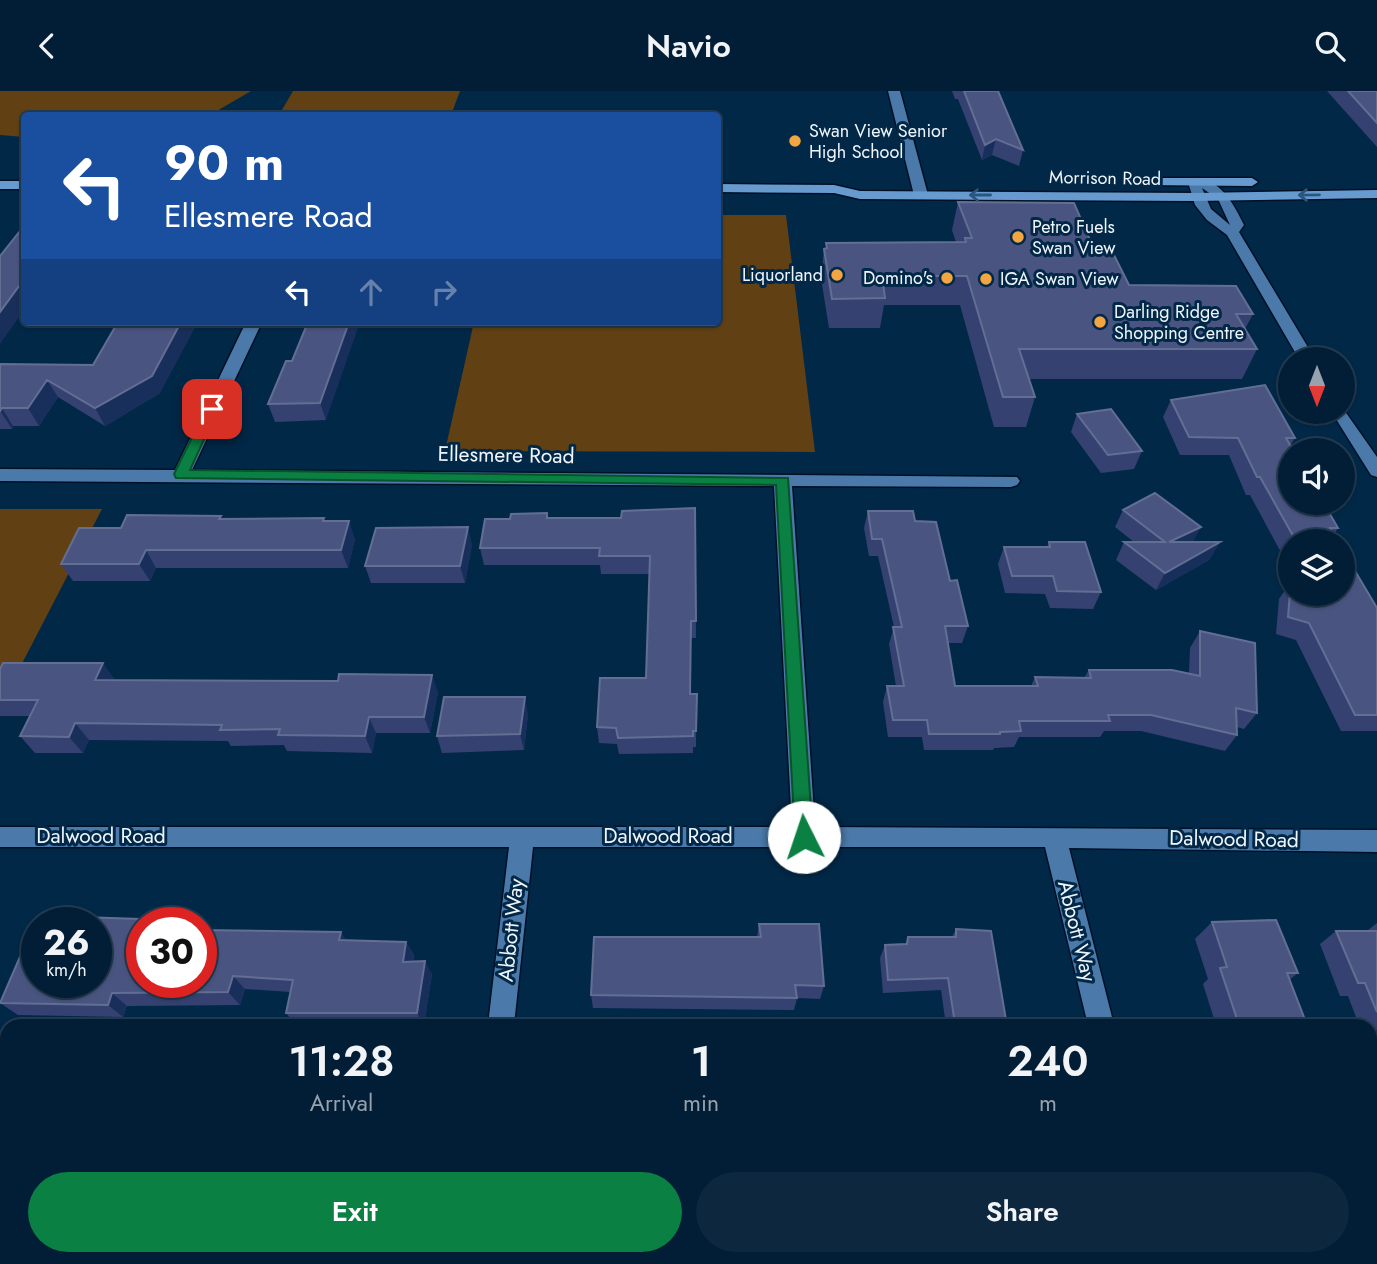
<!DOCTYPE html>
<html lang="en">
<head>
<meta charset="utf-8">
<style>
	body { margin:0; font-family:Jost,sans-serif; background:#0c273e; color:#f1f3f6; height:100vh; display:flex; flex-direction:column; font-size:26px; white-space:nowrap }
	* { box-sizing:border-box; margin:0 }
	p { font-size:23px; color:#96a2ad }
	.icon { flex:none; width:38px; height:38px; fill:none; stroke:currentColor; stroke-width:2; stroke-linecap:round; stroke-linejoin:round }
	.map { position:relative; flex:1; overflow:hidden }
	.sheet { position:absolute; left:0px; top:928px; width:1377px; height:247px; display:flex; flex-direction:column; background:#021e36; border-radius:21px 21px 0 0; box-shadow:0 2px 5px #0004,0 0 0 2px #233c51 }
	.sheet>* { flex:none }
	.hud { position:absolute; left:21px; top:21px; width:700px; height:214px; border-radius:7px; box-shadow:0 2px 5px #0004,0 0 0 2px #233c51; background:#1a4fa0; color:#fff; overflow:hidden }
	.needle { width:46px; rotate:180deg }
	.controls { position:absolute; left:1278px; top:256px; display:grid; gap:14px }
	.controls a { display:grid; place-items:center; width:77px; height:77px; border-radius:50%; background:#021e36; box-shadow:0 2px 5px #0004,0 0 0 2px #233c51; font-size:35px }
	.speed { position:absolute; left:21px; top:816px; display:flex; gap:14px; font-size:35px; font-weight:700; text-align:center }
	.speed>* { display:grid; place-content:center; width:91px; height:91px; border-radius:50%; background:#021e36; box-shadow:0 2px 5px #0004,0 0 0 2px #233c51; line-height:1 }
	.speed small { font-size:18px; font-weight:400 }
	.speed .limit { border:10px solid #d22; background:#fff; color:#111 }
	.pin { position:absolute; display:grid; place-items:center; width:60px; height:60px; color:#fff; margin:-30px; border-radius:14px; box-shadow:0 4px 10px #0006 }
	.me { position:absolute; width:77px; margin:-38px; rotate:356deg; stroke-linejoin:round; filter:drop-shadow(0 0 5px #0008) }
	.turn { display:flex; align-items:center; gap:24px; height:147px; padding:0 28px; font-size:32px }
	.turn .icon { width:91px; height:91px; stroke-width:2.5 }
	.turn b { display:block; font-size:49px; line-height:60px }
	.lanes { display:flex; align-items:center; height:66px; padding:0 28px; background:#0003; justify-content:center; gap:35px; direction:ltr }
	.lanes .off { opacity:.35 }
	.eta { display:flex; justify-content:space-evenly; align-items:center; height:119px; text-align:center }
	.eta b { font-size:42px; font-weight:600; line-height:49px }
	.cta { display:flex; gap:14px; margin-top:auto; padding:14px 28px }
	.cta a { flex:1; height:80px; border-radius:42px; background:#0b8043; color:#fff; font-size:28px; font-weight:600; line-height:80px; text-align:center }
	.cta a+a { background:#0c273e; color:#f1f3f6 }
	header { display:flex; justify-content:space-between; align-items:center; height:91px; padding:0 28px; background:#021e36; font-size:32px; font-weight:600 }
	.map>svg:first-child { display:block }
</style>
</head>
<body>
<header><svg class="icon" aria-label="back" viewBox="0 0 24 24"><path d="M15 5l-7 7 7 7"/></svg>Navio<svg class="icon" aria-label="search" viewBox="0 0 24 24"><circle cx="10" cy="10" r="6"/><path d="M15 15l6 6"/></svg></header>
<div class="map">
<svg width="1377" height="1173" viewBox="0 0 1377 1173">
	<rect width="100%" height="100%" fill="#022848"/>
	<path fill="#614014" d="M0,0H251L210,24H24V46L0,44Z
		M293,0H460L451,24H279Z
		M718,124H786L815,361L445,360L474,231H718Z
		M0,418H102L0,615Z"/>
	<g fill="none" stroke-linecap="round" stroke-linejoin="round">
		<g stroke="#001026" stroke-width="3">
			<path id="minor" d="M888,0H900L928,104L926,107H916L914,104Z
				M1194,87C1221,88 1233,112 1244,134L1239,141L1315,268H1299L1227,144L1207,129L1195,114L1188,91ZM1202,97L1218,108L1230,134L1211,118Z
				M246,231H262L192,379L1017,386L1020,390L1017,394L1011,396L792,395L815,736L1377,739V761L1069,757L1114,934H1088L1045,756H533L514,934H488L509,756H0V736H792L774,395L0,390V378L175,379Z
				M1342,316L1377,366V386L1371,384L1331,320H1342Z
				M461,1167H491L490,1173H460Z
				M1145,1167H1175L1177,1173H1147Z"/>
		</g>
		<g stroke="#001026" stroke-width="3">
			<path id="major" d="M1145,87H1252L1258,91L1252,95L1140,94L1139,91Z
				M0,90H24V98H0Z
				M718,93L834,94L860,100L1195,102L1377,99V107L1195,110L860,108L834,102L718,101Z"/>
		</g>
		<use href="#minor" fill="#4b7aaa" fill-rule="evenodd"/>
		<use href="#major" fill="#679bd0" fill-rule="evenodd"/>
	</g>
	<path fill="#354271" d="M952,0H998L1023,59L1019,75L992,64L982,69L958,8H955Z
		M1327,0H1377V56Z
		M958,111L1093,156L1129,194L1253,223L1245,238L1257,258L1242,288H1029L1035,306L1026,336H994L960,214H884L880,237H829L821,187L824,158L826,157V152L956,151L952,139Z
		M308,231L326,329L275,331L268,313L292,270Z
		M0,273L160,302L105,335L58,306L39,335H13L12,338H0Z
		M1171,309L1295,347L1290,355L1338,437L1334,443L1337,450H1290V478L1250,404H1246L1229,364H1180L1163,326Z
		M1077,323L1142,360L1134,378L1101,382L1071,341Z
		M695,417L696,547H691L690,603L696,640V656H693V662L619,663L617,653L599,652L597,636L646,587L649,483H601L600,474H484L480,457L510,428L621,427Z
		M1123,419L1193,451H1220L1209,469L1156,499L1116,469L1124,451H1134L1115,436Z
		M868,420L915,430L950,490L968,535L962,552H947L955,595H1031L1035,586L1084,587L1089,579L1189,583L1190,557L1200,540L1257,622L1244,638L1237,636V644L1225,660L1141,640H1104L1100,646H1019L1014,656L994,657L993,659H924L922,646H888L883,611L887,595H896L889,553L894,536L878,465H869L864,437Z
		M221,425L222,428L326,430L355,448L348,477H156L150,490H73L61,473L121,437Z
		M1049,451L1101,501L1093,518L1050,517L1045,503L1005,502L998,473L1004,456H1047Z
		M472,453L465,492H371L365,475Z
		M1290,492V502L1377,517V640H1341L1296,549L1276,543L1279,508Z
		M0,578L115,589L438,601L430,642H376L372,662L287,660L284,654L231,655L228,650L89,649L83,662H35L20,645L30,625H0Z
		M528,623L524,659L442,662L437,645Z
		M140,828L143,831H142V891L346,850L406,851L414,864L413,871L432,883L424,934H296L286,922L291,901L245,898L240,914L127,915L123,926L18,924L0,912Z
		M1212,831L1298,882L1289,889L1307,934H1216L1203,893L1208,888L1195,848Z
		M1377,832V939H1370V934H1359L1348,905H1340L1320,853L1336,840H1367Z
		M759,833L824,895L820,908L797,907L794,919L593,917L591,904L757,846Z
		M956,838L1006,929L1002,934H946L941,899L883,902L880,867L885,854H905L908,846H952Z
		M0,995H7V1167H26V1169L2,1170L1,1173H0Z
		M1370,1029H1377V1164H1370Z
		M897,1167H1047L1048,1173H897Z"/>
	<path fill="#182f5b" d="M996,48L992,64L982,69L985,54Z
		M22,191L24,195V219L0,253V221Z
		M181,231H198L160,302L105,335L95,317Z
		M349,231H360L326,329L320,312Z
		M47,289L58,306L39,335L28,317Z
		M2,317L13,335L12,338L0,320Z
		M349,430L355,448L348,477L341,459Z
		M468,436L472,453L465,492L460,475Z
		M1201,436L1192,453L1169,451Z
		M1220,451L1209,469L1156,499L1165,482Z
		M146,459L156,477L150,490L139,473Z
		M103,572L115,589H95Z
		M432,584L438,601L430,642L424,626Z
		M525,606L528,623L524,659L520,643Z
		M369,626L376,642L372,662L365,645Z
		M75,632L89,649L83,662L69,646Z
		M140,828L143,831H142V844L136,838Z
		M341,841L350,855L339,849Z
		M406,851L414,864L411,884L403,871Z
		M425,870L432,883L424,934L417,922Z
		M233,885L245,898L240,914L228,901Z
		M112,902L127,915L123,926L108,914Z
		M7,1128V1164L0,1161V1147Z
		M342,1167H357L356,1173H341Z"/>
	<path fill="#495580" stroke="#636e93" stroke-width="2" d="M964,0H998L1023,59L996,48L985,54Z
		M1348,0H1377V32Z
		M958,111L1074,112L1093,156H1110L1129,194L1236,195L1253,223H1236L1257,258H1019L1035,306H1003L967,185H882L885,207L832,208L824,158L827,157L826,152L966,151L965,147H972Z
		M24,135V191H22L0,221V165Z
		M118,231H181L152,285L95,317L47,289L28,317H2L0,320V273L93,274Z
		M308,231H349L320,312L268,313L286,270H292Z
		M1265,294L1295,347H1286L1293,359H1290V411H1323L1338,437H1330L1337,450H1296L1260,386H1257L1238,347L1189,346L1171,309Z
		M1111,318L1142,360L1108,364L1077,323Z
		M1155,402L1201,436L1169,451H1220L1165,482L1124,451H1165L1123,419Z
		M695,417L696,530H691L690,603H697L696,640H693V645L618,647L616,637L597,636L600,587H646L650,465H599L600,457H480L485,428H510L511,423L547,422V427H621L622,420Z
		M868,420H913L915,430L936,431L950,490L957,489L968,535H945L955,595H1038L1035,586L1091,587L1089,579H1172L1200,585V540L1255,552L1257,622L1236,617L1237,644L1151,624H1108L1110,630H1019L1021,640L1000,641V643H929L927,629H893L887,595H904L893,536H902L882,448H872Z
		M127,424L221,425L219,428L324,427L323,430H349L341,459H146L139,473H61L79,437H121Z
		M468,436L460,475H365L376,437Z
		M1049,451H1085L1101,501L1057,500L1053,485H1012L1004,456H1050Z
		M1342,458L1377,517V624H1355L1309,532L1288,526L1290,501V502H1342Z
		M3,572H103L95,589L338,590L339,583L432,584L424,626H369L365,645L278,644L280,638L220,639L222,634L75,632L69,646L20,645L38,609H0V578Z
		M444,606H525L520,643L437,645Z
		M80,826L140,828L136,838H142V891H201V839L341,841L339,849L406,851L403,871L425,870L417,922H286L293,889L233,885L228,901L112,902L108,914L0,912L22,861L37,862V891H96V831H78Z
		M1276,829L1298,882H1287L1307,934H1239L1220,877L1227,876L1212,831Z
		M759,833H819L824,895L795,894L797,907L591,904L594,846H761Z
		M956,838L991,840L1006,929L955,933L948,887L888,889L885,854L907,853L908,846H956Z
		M1336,840H1377V921L1365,892H1358Z
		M0,995H7V1128L0,1147Z
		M1370,1029H1377V1155H1370Z
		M270,1167H342L341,1173H269Z
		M589,1167H726V1173H589Z
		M907,1167H1047L1048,1173H908Z"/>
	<defs><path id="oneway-shaft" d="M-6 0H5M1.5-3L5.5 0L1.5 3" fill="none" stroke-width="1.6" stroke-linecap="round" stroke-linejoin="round" transform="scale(1.75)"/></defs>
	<g stroke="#2a567e">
		<use href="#oneway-shaft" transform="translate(980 104) rotate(180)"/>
		<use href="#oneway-shaft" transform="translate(1309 104) rotate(179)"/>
	</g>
	<path fill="#0b8043" stroke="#07532c" stroke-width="2" d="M212,314L218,318L190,379L788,387L813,746L811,751L804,754L798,751L795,746L776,394L176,387L174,383L206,318Z"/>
	<g fill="#f2a540" stroke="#022848" stroke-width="2.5">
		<circle cx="795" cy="50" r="7"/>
		<circle cx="1018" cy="146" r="7"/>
		<circle cx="837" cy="184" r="7"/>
		<circle cx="947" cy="187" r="7"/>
		<circle cx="986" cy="188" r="7"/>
		<circle cx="1100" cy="231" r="7"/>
	</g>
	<g text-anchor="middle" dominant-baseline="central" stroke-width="6" stroke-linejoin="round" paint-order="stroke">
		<g font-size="18" fill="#f0f5fb" stroke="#022848" text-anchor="start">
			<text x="809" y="40">Swan View Senior<tspan x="809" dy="21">High School</tspan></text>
			<text x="1032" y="136">Petro Fuels<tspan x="1032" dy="21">Swan View</tspan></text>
			<text x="823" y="184" text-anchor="end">Liquorland</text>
			<text x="933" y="187" text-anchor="end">Domino's</text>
			<text x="1000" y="188">IGA Swan View</text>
			<text x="1114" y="221">Darling Ridge<tspan x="1114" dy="21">Shopping Centre</tspan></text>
		</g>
		<g font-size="18" fill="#f0f5fb" stroke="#022848">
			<text transform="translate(1105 87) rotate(1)">Morrison Road</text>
		</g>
		<g font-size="21" fill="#f0f5fb" stroke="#022848">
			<text transform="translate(506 364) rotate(1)">Ellesmere Road</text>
			<text x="101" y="745">Dalwood Road</text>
			<text x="668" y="745">Dalwood Road</text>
			<text transform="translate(1234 748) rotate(1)">Dalwood Road</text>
			<text transform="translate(511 839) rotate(-84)">Abbott Way</text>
			<text transform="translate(1077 840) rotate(76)">Abbott Way</text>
		</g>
	</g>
</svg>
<div class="controls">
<a><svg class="needle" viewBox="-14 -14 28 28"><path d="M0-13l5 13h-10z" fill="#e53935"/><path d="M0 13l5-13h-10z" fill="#96a2ad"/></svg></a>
<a><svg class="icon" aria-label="sound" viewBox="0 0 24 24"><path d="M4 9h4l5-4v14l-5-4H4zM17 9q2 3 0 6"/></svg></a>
<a><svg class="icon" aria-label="layers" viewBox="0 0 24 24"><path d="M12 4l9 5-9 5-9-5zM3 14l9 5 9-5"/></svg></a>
</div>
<div class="speed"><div>26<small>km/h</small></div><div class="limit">30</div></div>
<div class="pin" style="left:212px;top:318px;background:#d93025"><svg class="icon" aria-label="arrive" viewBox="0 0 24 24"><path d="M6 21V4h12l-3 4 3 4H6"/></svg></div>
<svg class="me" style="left:804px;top:746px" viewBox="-20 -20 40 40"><circle r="19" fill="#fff"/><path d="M0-13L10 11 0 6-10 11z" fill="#0b8043"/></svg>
<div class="hud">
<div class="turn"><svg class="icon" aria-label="left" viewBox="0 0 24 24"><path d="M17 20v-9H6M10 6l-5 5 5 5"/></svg><div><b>90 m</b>Ellesmere Road</div></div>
<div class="lanes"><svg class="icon" aria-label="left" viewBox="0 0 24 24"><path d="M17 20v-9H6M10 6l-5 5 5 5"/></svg><svg class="icon off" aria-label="ahead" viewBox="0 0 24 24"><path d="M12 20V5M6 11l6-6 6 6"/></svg><svg class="icon off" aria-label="right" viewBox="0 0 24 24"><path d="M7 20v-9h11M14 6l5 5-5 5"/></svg></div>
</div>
<section class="sheet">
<div class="eta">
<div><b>11:28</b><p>Arrival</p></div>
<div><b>1</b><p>min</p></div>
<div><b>240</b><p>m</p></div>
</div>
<div class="cta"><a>Exit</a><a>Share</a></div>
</section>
</div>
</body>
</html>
